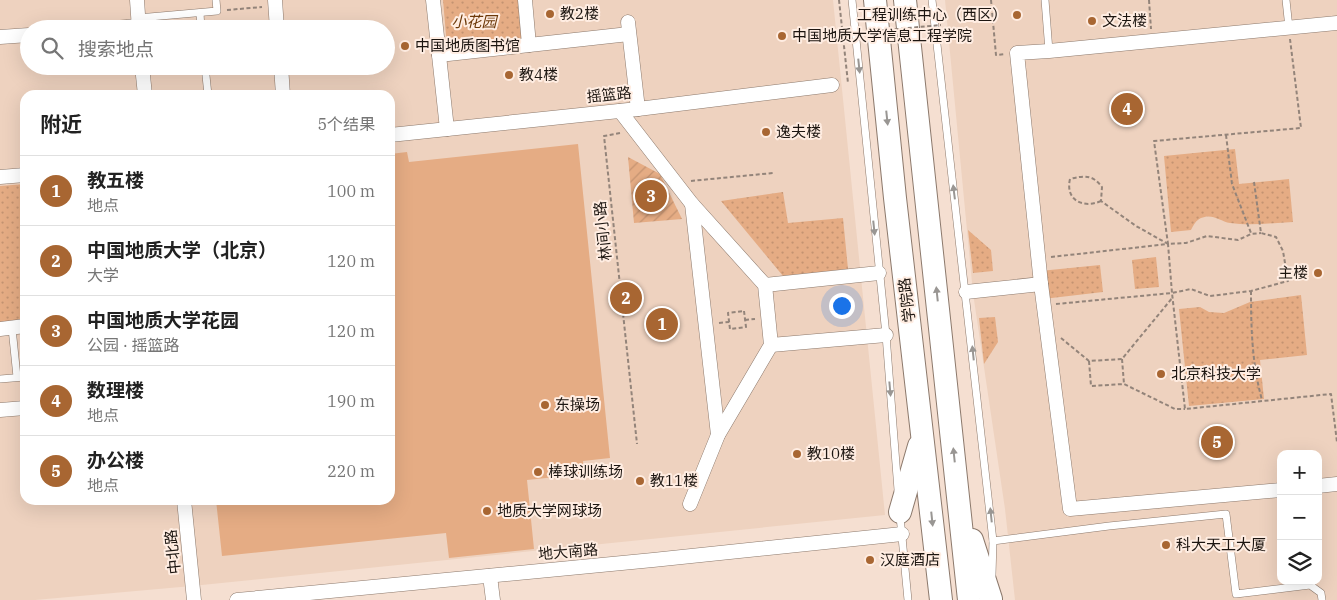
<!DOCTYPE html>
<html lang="zh">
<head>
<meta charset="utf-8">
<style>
  :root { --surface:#fff; --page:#f6f6f6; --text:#222; --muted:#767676; --line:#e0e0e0; --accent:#a86632 }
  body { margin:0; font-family:"IBM Plex Serif","Noto Sans SC",serif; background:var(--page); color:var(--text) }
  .controls { position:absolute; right:15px; bottom:15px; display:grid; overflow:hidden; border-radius:10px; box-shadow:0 5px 20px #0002 }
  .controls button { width:45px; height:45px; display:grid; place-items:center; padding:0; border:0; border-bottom:1px solid var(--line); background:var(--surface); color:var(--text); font:25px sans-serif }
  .you { position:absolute; left:841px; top:305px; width:18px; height:18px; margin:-12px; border:4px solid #fff; border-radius:50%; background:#1a73e8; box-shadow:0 0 0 8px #1a73e833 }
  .badge { display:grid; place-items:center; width:32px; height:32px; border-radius:50%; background:var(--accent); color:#fff; font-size:16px; font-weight:700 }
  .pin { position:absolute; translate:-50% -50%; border:2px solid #fff; box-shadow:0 1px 5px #0006 }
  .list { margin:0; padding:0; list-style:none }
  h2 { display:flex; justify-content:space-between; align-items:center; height:65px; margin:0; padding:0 20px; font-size:21px }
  h2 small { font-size:16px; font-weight:400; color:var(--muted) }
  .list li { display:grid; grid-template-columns:32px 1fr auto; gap:15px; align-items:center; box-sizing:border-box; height:70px; padding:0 20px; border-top:1px solid var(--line) }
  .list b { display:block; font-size:19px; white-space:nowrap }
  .list p { margin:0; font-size:16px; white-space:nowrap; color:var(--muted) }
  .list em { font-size:16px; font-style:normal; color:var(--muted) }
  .icon { flex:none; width:28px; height:28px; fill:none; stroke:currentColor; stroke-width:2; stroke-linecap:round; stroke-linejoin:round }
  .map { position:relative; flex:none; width:1337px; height:600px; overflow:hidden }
  .search { position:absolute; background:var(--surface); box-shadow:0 5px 20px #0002; left:20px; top:20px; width:375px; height:55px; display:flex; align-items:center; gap:12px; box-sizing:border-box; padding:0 18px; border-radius:28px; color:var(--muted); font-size:19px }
  .panel { position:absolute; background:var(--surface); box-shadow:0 5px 20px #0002; left:20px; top:90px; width:375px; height:415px; border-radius:15px }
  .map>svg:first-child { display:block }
</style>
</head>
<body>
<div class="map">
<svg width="1337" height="600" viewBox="0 0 1337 600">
  <defs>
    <pattern id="grass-dots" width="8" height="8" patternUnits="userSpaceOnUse" patternTransform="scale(1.25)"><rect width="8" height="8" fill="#e5ac84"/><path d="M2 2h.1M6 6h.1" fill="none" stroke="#c49371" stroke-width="1.8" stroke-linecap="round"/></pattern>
    <pattern id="garden-furrows" width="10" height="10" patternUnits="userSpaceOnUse" patternTransform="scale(1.25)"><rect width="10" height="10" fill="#e5ac84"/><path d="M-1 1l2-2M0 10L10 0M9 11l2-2" fill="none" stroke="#c49371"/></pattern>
  </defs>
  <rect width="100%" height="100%" fill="#f5dfd1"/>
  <g fill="#eed2bf" fill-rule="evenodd">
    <path d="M 0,0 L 833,0 L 885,515 L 192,586 L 35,600 L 0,600 ZM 29,29 L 386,29 L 386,66 L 29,66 ZM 25,95 L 390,95 L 390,500 L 25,500 Z"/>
    <path d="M 945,0 L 1337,0 L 1337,600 L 1015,600 L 1005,509 L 973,293 ZM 1281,454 L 1318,454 L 1318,581 L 1281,581 Z"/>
  </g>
  <g fill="url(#grass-dots)">
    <polygon points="443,0 518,0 522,40 447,47"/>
    <path d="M 1235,149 L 1239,184 L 1289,179 L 1293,222 C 1272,223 1251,226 1230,223 C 1220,221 1212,213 1201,218 C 1196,220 1193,226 1191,230 L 1171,232 L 1164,156 Z"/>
    <polygon points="25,184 25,320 0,323 0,186"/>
    <polygon points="783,192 788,223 843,218 848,269 783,276 721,201"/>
    <polygon points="968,230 991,250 993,271 973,273"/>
    <polygon points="1156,257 1159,287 1135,289 1132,260"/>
    <polygon points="1100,265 1103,292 1043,299 1040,271"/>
    <polygon points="1301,295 1307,355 1260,360 1264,399 1189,406 1179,309 1200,307 1209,312 1224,313 1250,302"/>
    <polygon points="995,317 998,342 984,364 979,318"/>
  </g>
  <polygon fill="url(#garden-furrows)" points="628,157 660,174 682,219 634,223"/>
  <polygon fill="#e5ac84" points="578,144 610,458 583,461 584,474 527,480 534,549 449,558 446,533 222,556 216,500 390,500 390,154 407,152 409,162"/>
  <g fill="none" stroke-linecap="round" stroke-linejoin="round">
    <g stroke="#8c796c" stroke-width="8">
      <g id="service">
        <polyline points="852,0 886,335 898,490"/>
        <polyline points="932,0 993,541 992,575"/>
        <polyline points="1045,0 1049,51"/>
        <polyline points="1286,0 1289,28"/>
        <polyline points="200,13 201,29"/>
        <polyline points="138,18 217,11 216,0"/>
        <polyline points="205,66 208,95"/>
        <polyline points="12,328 17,377"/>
        <polyline points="0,379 25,377"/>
        <polyline points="900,516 908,600"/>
        <polyline points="993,541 1109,526 1226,514 1236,594 1310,585 1321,593 1322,600"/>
      </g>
    </g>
    <g stroke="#8c796c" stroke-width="15">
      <g id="minor">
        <polyline points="137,0 139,29"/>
        <polyline points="275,0 277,29"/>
        <polyline points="433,0 447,129"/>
        <polyline points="525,0 529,45 629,34"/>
        <polyline points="628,22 638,109"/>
        <polyline points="102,29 139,26"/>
        <polyline points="0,37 29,35"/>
        <polyline points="439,55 529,45"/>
        <polyline points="142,66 145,95"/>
        <polyline points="281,66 283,95"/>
        <polyline points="620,111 692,204 765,285 771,345 718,435 690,504"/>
        <polyline points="390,135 638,109 832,85"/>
        <polyline points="0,177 25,175"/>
        <polyline points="692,204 718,435"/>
        <polyline points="765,285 879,273"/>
        <polyline points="966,292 1041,284"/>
        <polyline points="0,329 25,326"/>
        <polyline points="771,345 886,335"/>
        <polyline points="0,410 25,408"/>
        <polyline points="1318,486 1337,484"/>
        <polyline points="1281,490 1070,509 1041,284 1017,53 1049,51 1337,23"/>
        <polyline points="184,500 194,600"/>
        <polyline points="490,576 493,600"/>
        <polyline points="237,600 653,560 902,534"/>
      </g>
    </g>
    <g stroke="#8c796c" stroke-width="24">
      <g id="primary">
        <polyline points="875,0 895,198 941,600"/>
        <polyline points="905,0 969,600"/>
        <polyline points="900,512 919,446"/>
        <polyline points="972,540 991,599"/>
      </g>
    </g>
    <g stroke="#93847a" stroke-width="2" stroke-dasharray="4 2.5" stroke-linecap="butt">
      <polyline points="839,0 848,83"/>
      <polyline points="991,0 996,55 1005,54"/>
      <polyline points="1149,0 1151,29"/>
      <polyline points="227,10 262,7"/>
      <polyline points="620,133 604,136 637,444"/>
      <polyline points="1226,135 1232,184 1251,233"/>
      <polyline points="691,181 773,173"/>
      <polyline points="1254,182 1261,233 1276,237 1283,251 1288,281 1251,291 1210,296 1191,289 1172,293 1185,409 1331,394 1337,442"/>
      <path d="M 1101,201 C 1083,209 1065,200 1070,179 C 1085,175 1093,175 1102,187 L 1101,201 L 1136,226 L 1168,244 L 1186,243 L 1207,236 L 1238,240 L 1251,234 L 1261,233"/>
      <polyline points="1051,257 1168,244 1154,141 1301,128 1290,39"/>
      <path d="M 1251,291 C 1251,329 1252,364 1262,400"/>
      <polyline points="1056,304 1172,293 1168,244"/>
      <polygon points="744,311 746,327 730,329 728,313"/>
      <polyline points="745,320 755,319"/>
      <polyline points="719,323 729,322"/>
      <polyline points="1061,338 1089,361 1122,359 1173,297"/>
      <polyline points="1122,359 1124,384"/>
      <polyline points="1089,361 1091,386 1124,384 1175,409 1185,409"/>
    </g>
    <use href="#service" stroke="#fff" stroke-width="7"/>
    <use href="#minor" stroke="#fff" stroke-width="14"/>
    <use href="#primary" stroke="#fff" stroke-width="22"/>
    <polyline stroke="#93847a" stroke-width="2" stroke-dasharray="4 2.5" stroke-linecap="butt" points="843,34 941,25"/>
  </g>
  <defs><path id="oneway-solid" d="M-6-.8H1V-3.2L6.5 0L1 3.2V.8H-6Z" transform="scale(1.25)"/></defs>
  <g fill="#999693">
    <use href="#oneway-solid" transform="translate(859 66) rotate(84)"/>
    <use href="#oneway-solid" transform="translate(887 118) rotate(84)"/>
    <use href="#oneway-solid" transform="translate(954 192) rotate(-97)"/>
    <use href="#oneway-solid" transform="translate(874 228) rotate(84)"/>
    <use href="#oneway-solid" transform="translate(937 294) rotate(-96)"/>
    <use href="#oneway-solid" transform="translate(973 353) rotate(-96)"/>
    <use href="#oneway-solid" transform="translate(890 389) rotate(85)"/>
    <use href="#oneway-solid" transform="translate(954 455) rotate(-96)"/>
    <use href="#oneway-solid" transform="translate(991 515) rotate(-96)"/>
    <use href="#oneway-solid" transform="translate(932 519) rotate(84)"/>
  </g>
  <g fill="#a86632" stroke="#ffede2" stroke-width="2">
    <circle cx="550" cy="14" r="5"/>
    <circle cx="1017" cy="15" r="5"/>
    <circle cx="1092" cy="21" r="5"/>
    <circle cx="782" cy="36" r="5"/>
    <circle cx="405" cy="46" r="5"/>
    <circle cx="509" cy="75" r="5"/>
    <circle cx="766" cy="132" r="5"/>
    <circle cx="1318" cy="273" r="5"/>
    <circle cx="1161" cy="374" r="5"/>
    <circle cx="545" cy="405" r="5"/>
    <circle cx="797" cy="454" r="5"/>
    <circle cx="538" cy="472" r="5"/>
    <circle cx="640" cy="481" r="5"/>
    <circle cx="487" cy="511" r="5"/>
    <circle cx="1166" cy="545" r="5"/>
    <circle cx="870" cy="560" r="5"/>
  </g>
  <g text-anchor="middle" stroke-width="4" stroke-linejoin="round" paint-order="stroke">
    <g font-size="15" fill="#1c1510" stroke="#ffede2" text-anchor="start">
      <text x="560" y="19">教2楼</text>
      <text x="1007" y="20" text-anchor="end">工程训练中心（西区）</text>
      <text x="1102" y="26">文法楼</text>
      <text x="792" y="41">中国地质大学信息工程学院</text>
      <text x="415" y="51">中国地质图书馆</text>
      <text x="519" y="80">教4楼</text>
      <text x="776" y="137">逸夫楼</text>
      <text x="1308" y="278" text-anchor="end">主楼</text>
      <text x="1171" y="379">北京科技大学</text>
      <text x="555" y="410">东操场</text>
      <text x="807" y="459">教10楼</text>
      <text x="548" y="477">棒球训练场</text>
      <text x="650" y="486">教11楼</text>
      <text x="497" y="516">地质大学网球场</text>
      <text x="1176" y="550">科大天工大厦</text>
      <text x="880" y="565">汉庭酒店</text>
    </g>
    <g font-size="15" font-style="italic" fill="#6c3808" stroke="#ffede2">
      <text x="474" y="27">小花园</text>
    </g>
    <g font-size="15" fill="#1c1510" stroke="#ffede2">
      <text transform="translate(609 95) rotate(-6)" y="5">摇篮路</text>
      <text transform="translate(603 231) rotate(-96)" y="5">林间小路</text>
      <text transform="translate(907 300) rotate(-97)" y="5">学院路</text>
      <text transform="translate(173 552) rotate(-96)" y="5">中北路</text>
      <text transform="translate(568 552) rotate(-5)" y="5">地大南路</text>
    </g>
  </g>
</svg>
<div class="controls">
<button>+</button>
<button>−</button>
<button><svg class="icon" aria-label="layers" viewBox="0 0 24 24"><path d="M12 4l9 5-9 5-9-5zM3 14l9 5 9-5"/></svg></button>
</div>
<div class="you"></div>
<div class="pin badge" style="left:662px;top:324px">1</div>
<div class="pin badge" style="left:626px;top:298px">2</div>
<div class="pin badge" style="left:651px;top:196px">3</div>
<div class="pin badge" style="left:1127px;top:109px">4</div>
<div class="pin badge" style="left:1217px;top:442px">5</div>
<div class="search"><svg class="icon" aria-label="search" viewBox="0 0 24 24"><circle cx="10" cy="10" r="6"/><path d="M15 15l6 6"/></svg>搜索地点</div>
<section class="panel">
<h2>附近<small>5个结果</small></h2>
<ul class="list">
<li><span class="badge">1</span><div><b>教五楼</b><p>地点</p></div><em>100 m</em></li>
<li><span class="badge">2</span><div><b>中国地质大学（北京）</b><p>大学</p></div><em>120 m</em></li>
<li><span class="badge">3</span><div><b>中国地质大学花园</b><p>公园 · 摇篮路</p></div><em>120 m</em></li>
<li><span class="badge">4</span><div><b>数理楼</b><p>地点</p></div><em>190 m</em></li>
<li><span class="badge">5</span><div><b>办公楼</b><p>地点</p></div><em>220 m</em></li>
</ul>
</section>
</div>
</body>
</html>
